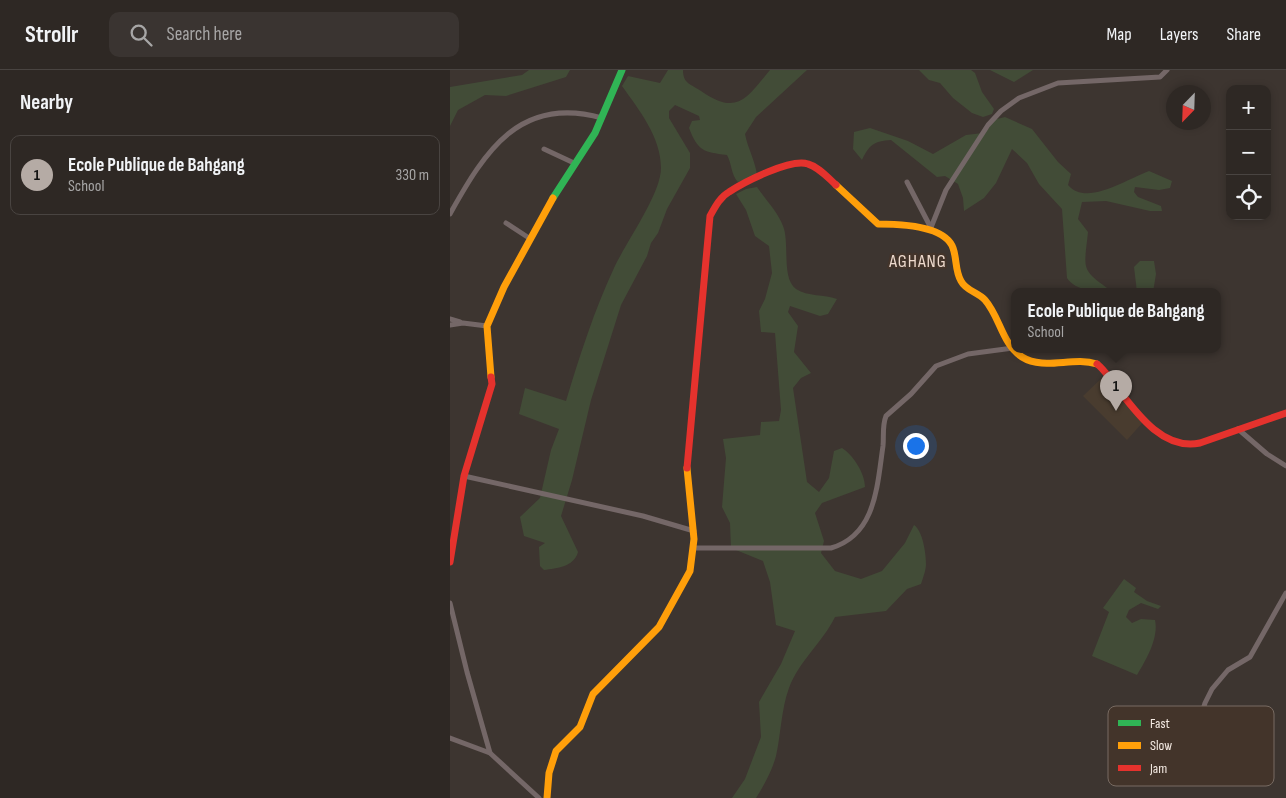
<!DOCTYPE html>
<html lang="en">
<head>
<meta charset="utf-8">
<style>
  :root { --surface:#2e2824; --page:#3a3431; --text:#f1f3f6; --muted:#a7a6a6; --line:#494441; --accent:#b5aba5 }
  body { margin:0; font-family:"Sofia Sans Condensed",sans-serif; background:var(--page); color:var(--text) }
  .controls { position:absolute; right:15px; top:15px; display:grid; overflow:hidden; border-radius:10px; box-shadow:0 2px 8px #0003 }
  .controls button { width:45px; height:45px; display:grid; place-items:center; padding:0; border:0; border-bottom:1px solid var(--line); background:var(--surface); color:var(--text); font:25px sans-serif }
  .compass { position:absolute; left:716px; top:15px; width:45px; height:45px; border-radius:50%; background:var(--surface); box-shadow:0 2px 8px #0003; rotate:203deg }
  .you { position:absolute; left:465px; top:375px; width:18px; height:18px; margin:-12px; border:4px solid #fff; border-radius:50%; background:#1a73e8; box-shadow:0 0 0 8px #1a73e833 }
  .badge { display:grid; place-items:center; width:32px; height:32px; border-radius:50%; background:var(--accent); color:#111; font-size:16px; font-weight:700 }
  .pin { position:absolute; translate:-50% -41px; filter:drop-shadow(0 1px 2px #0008) }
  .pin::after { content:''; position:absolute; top:26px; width:18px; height:15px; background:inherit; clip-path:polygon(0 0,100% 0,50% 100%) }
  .popup { position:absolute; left:561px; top:218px; width:210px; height:65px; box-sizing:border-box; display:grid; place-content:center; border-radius:10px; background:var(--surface); filter:drop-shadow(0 1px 4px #0005); font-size:16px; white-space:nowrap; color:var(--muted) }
  .popup b { font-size:19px; color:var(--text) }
  .popup::after { content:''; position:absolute; left:50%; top:100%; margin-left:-10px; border:10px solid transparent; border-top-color:var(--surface) }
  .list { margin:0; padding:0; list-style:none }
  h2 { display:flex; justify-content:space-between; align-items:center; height:65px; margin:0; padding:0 20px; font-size:21px }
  h2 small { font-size:16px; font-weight:400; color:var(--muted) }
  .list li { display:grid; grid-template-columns:32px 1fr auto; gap:15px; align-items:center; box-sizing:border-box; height:80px; margin:0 10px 10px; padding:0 10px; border:1px solid var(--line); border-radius:10px }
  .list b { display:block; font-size:19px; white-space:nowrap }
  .list p { margin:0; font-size:16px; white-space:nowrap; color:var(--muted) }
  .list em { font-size:16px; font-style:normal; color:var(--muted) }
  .icon { flex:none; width:28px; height:28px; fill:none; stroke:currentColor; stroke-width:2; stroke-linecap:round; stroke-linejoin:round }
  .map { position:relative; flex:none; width:836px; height:728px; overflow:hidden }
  header { display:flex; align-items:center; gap:30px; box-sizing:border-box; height:70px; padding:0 25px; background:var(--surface); border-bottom:1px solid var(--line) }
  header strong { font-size:24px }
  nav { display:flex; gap:28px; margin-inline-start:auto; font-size:18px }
  .search { width:350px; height:45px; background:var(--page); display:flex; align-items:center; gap:12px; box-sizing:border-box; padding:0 18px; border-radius:10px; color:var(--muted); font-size:19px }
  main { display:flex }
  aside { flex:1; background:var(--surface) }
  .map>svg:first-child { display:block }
</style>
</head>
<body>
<header>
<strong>Strollr</strong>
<div class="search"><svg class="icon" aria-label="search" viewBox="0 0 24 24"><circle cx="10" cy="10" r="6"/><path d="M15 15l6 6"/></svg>Search here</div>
<nav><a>Map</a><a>Layers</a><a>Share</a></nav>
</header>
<main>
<aside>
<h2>Nearby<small></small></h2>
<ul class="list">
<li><span class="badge">1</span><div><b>Ecole Publique de Bahgang</b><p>School</p></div><em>330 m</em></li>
</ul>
</aside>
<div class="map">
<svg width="836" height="728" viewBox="0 0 836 728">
  <rect width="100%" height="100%" fill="#3d3530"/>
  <polygon fill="#493c2f" points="655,305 694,351 677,370 633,326"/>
  <g fill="#424c37">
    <polygon points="79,0 120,0 116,7 56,26 35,25 8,40 0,56 0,17 72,5"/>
    <path d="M 218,0 L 233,0 C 233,14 241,14 251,21 C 287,46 296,29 320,0 L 357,0 L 306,47 L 295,64 C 298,79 305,90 307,105 L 288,112 C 281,105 282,94 277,85 C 253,82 248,81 239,58 L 242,51 L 250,50 L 249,46 L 225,35 L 219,41 L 219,48 L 240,83 L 240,98 L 217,139 L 208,163 L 201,173 L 197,186 L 171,235 L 141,330 L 122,410 L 111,446 L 128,482 C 124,497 107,498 94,500 L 90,496 L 89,477 L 95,473 L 74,466 L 70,447 L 90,428 L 101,380 L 109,359 L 69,344 L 75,318 L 116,331 C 130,285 144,241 164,198 C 176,172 211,124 211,98 C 211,67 189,40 172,16 L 178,6 L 210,13 Z"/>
    <polygon points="469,0 521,0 525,3 532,22 544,39 542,44 533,47 522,43 503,28 490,13 479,10"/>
    <polygon points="540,0 583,0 564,12"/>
    <path d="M 555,47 L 582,59 L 608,92 L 621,104 L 618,115 C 636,137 677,109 699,101 L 722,111 L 720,118 L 709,120 L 685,117 L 684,122 L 688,127 L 711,136 L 712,141 L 700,141 L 656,131 L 632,132 L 628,149 L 638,162 C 634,201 630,199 663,222 C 648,222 625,221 617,208 L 612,139 L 589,114 L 577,93 L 562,79 L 546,113 L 534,128 L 514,141 L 513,128 L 508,114 L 495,106 L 487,107 L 441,70 C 424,71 419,75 412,90 L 403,79 L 404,62 L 420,58 L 458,71 L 483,84 L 516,65 L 533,63 L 539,58 L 543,50 Z"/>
    <path d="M 307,117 C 315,129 328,142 333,156 C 340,173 331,208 346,219 C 358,227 374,224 387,229 L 378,244 L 370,246 L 340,236 L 338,242 L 348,256 L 344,282 L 361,303 L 351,308 L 343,318 L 357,412 L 369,422 L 379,408 L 384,381 L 392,378 C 403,385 415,403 415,417 L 372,433 L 365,443 L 374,471 L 371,483 L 385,501 L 411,509 L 432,501 L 455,473 L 464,455 C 473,461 476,484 476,494 C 476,500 473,508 471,514 L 457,519 L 436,541 L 385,547 C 373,572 349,591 339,618 C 331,640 331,664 326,686 C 322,701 314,715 306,728 L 282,728 L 295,709 L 311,667 L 309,632 L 331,594 L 345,561 L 326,555 L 320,512 L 313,491 L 281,478 L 280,453 L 272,437 L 276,388 L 273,369 L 310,365 L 311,352 L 329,351 L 331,340 L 325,263 L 311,262 L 309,241 L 315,229 L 322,203 L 319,176 L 305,166 L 296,140 L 286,124 L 296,119 Z"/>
    <polygon points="690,191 704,191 706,204 703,222 687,222 684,197"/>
    <path d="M 674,509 L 686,518 L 684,522 L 697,531 L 711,536 L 708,539 L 691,533 L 679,540 L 676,547 L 682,553 L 691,549 L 705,550 C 709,568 696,590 687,605 L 642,586 L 659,542 L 653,538 Z"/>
  </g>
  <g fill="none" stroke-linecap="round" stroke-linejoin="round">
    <g stroke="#746767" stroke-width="5">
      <polyline points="94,79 124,93"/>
      <polyline points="457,112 481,158"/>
      <path d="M 0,144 C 35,81 70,25 152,48"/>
      <polyline points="56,153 79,168"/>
      <polyline points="480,160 496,120 538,55 551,41 569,28 608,13 710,7 717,0"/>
      <polyline points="0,249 10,252"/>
      <polyline points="0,255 13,253 37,256"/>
      <polyline points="788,359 817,384 836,396"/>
      <polyline points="14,406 193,446 244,461"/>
      <path d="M 244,478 L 381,478 C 426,465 427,416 433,376 C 434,366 432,356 436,346 L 461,324 L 486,296 L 518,284 L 563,278"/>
      <polyline points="0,533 17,602 40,683 89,728"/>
      <polyline points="0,668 40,683"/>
      <polyline points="737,694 755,633 762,619 778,600 800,587 836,523"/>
    </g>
    <polyline stroke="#30b455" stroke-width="7" points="103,128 145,63 172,0"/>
    <g stroke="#ff9f0a" stroke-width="7">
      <path d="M 386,115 L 428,154 C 449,154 495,155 503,178 C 507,189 505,201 511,211 C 516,221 528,222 535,230 C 550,247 552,274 572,287 C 594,301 623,286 647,294"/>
      <polyline points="41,307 37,256 54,217 103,128"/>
      <polyline points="97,728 99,703 106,681 130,657 143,624 209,557 240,501 244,469 237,398"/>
    </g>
    <g stroke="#e5322d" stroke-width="7">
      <path d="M 647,294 C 654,299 659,308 665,315 C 685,341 712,381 750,373 L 836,343"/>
      <path d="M 237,398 L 260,146 C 265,137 270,127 279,122 C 294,112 341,88 358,94 C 369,97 378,108 386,115"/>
      <polyline points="0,492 14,406 42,314 41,307"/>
    </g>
  </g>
  <g text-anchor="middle" stroke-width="4.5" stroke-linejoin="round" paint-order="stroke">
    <g font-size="18" letter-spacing="1" fill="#eedacd" stroke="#43342a">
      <text x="468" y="197">AGHANG</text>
    </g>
  </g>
  <rect x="658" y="636" width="166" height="80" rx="8" fill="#43342a" stroke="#786b62" stroke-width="1"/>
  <rect x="668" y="650" width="23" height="6" fill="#30b455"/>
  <rect x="668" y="672" width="23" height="7" fill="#ff9f0a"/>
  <rect x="668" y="695" width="23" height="6" fill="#e5322d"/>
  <g font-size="14" fill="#f5ebe4">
    <text x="700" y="658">Fast</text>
    <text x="700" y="680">Slow</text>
    <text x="700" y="703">Jam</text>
  </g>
</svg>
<div class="controls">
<button>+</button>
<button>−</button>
<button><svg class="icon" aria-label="locate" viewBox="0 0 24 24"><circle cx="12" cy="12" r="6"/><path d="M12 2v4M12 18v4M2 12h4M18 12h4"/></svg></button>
</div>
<svg class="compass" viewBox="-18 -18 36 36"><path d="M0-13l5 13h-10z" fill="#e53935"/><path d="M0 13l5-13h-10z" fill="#a7a6a6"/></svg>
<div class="you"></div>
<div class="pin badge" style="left:666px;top:341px">1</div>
<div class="popup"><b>Ecole Publique de Bahgang</b>School</div>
</div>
</main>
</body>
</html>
